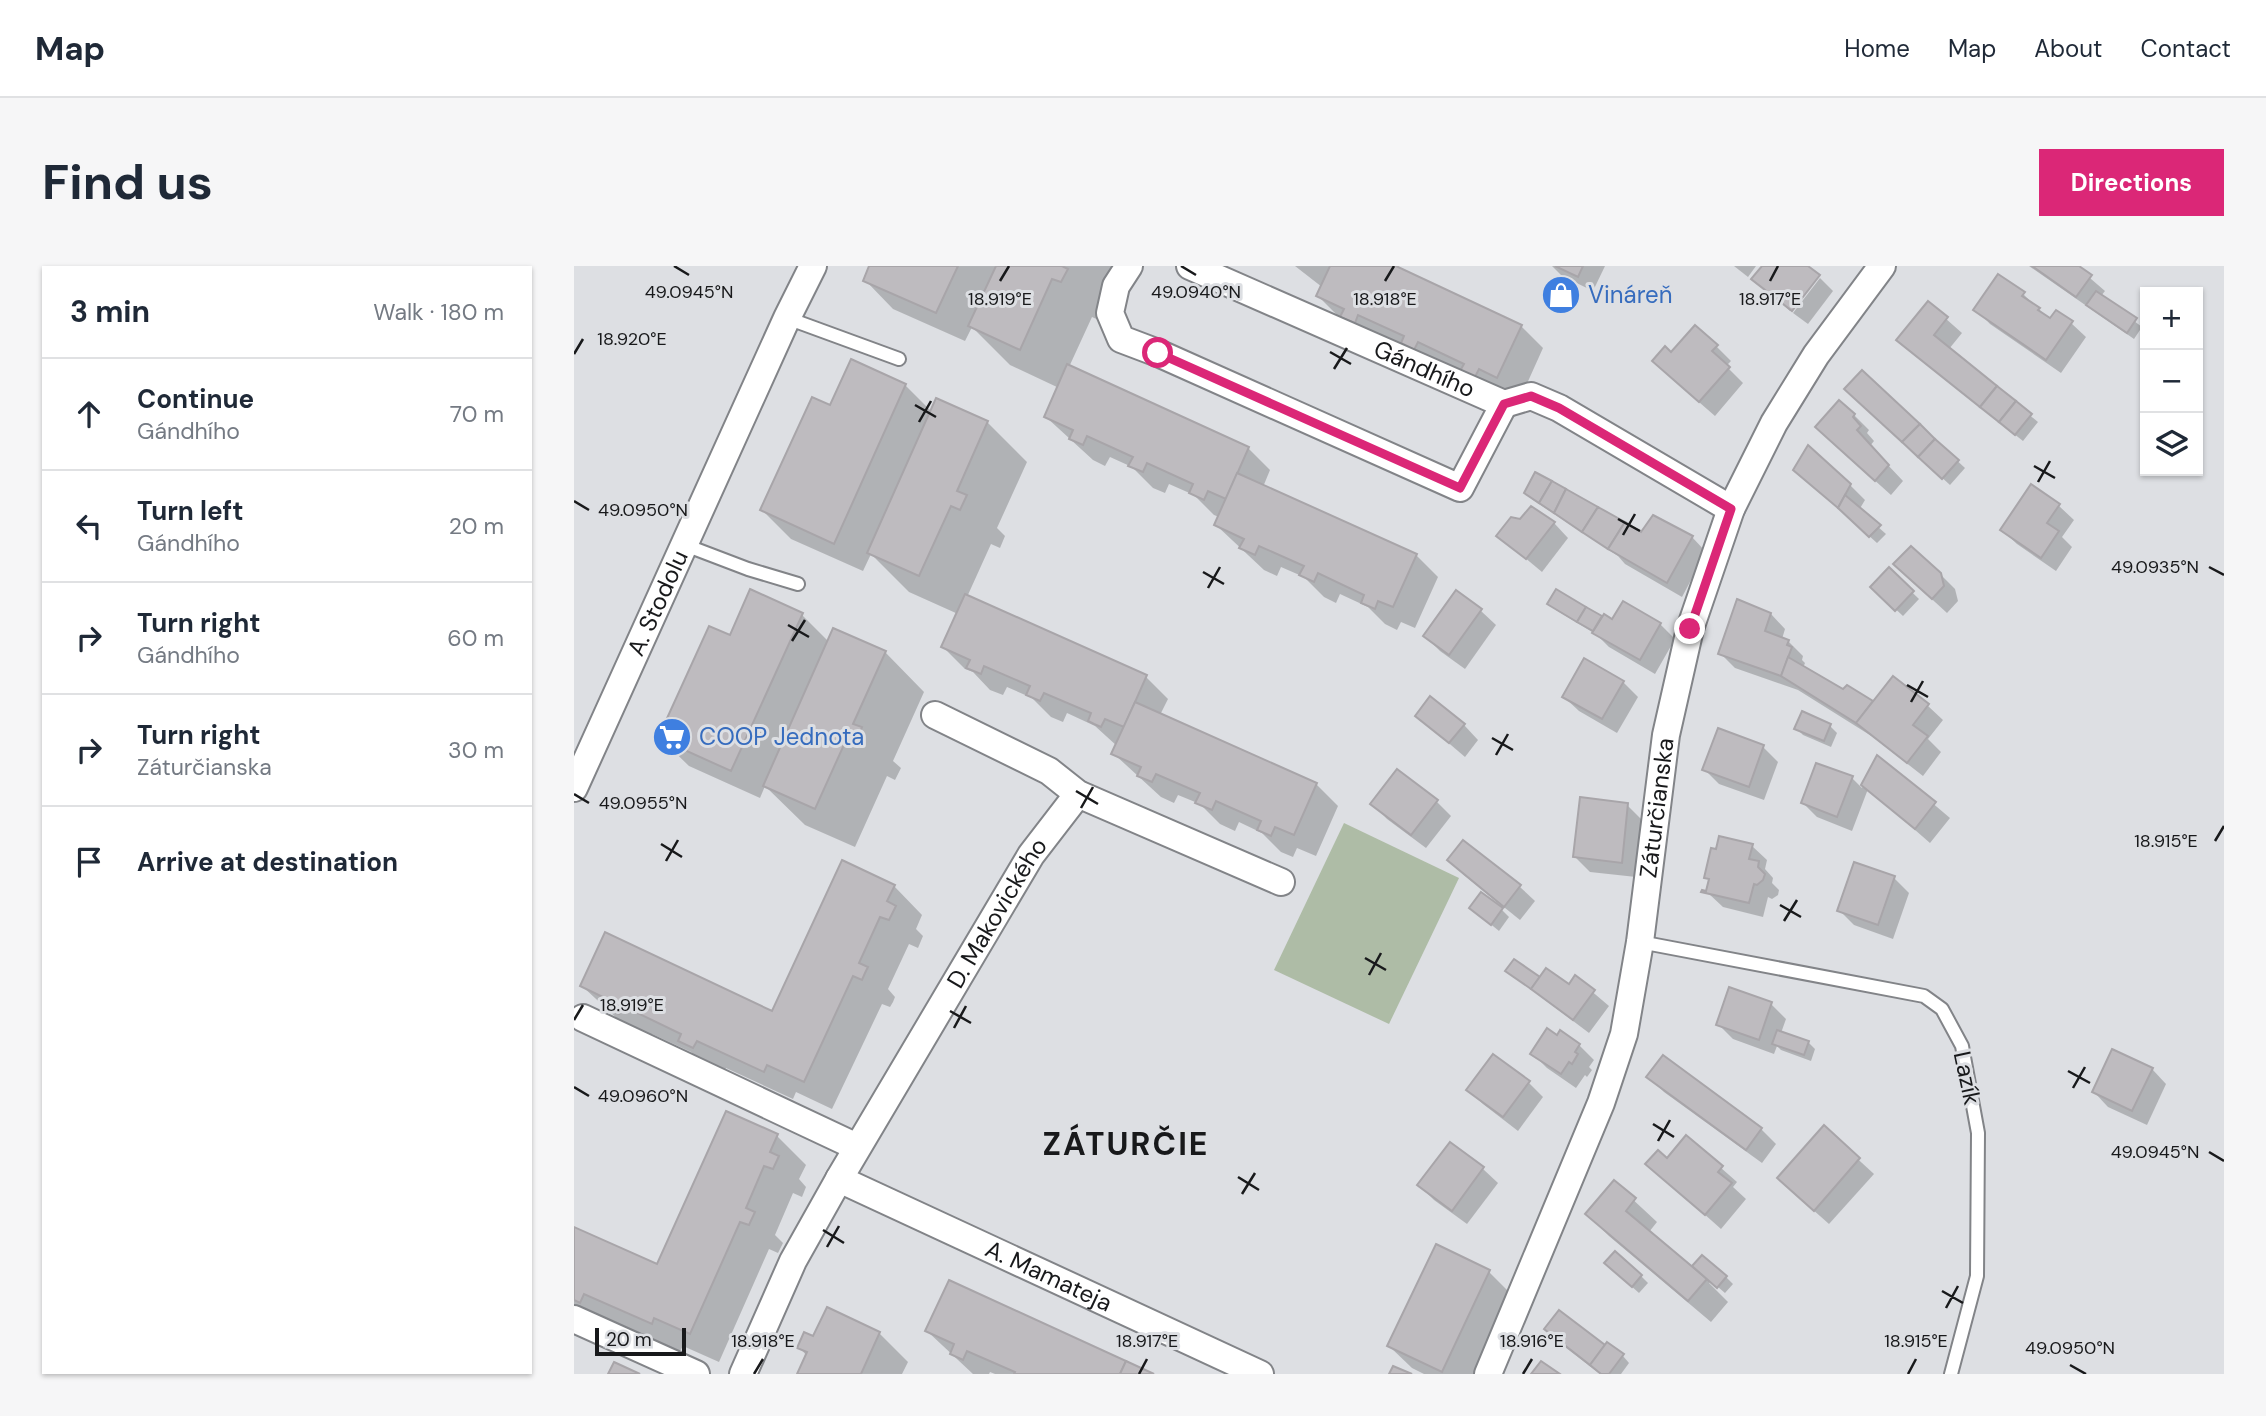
<!DOCTYPE html>
<html lang="en">
<head>
<meta charset="utf-8">
<style>
  :root { --surface:#fff; --page:#f6f6f7; --text:#1f2937; --muted:#747a83; --line:#e0e1e3; --accent:#db2777 }
  body { margin:0; font-family:"DM Sans",sans-serif; background:var(--page); color:var(--text) }
  .controls { position:absolute; right:21px; top:21px; display:grid; overflow:hidden; border-radius:0px; box-shadow:0 2px 5px #0004 }
  .controls button { width:63px; height:63px; display:grid; place-items:center; padding:0; border:0; border-bottom:2px solid var(--line); background:var(--surface); color:var(--text); font:35px sans-serif }
  .scale { position:absolute; left:21px; bottom:18px; width:91px; box-sizing:border-box; padding-left:7px; border:4px solid #18191b; border-top:0; font-size:19px; line-height:24px; white-space:nowrap; color:#18191b; -webkit-text-stroke:5px #dddfe3; paint-order:stroke }
  .stop { position:absolute; width:21px; height:21px; margin:-16px; border:5px solid #db2777; border-radius:50%; background:#fff }
  .stop.end { background:#db2777; border-color:#fff; box-shadow:0 2px 7px #0008 }
  .list { margin:0; padding:0; list-style:none }
  h2 { display:flex; justify-content:space-between; align-items:center; height:91px; margin:0; padding:0 28px; font-size:30px }
  h2 small { font-size:23px; font-weight:400; color:var(--muted) }
  .list li { display:grid; grid-template-columns:46px 1fr auto; gap:21px; align-items:center; box-sizing:border-box; height:112px; padding:0 28px; border-top:2px solid var(--line) }
  .list b { display:block; font-size:26px; white-space:nowrap }
  .list p { margin:0; font-size:23px; white-space:nowrap; color:var(--muted) }
  .list em { font-size:23px; font-style:normal; color:var(--muted) }
  .icon { flex:none; width:38px; height:38px; fill:none; stroke:currentColor; stroke-width:2; stroke-linecap:round; stroke-linejoin:round }
  .map { position:relative; flex:none; width:1650px; height:1108px; overflow:hidden; border-radius:0px }
  header { display:flex; align-items:center; gap:42px; box-sizing:border-box; height:98px; padding:0 35px; background:var(--surface); border-bottom:2px solid var(--line) }
  header strong { font-size:33px }
  nav { display:flex; gap:38px; margin-inline-start:auto; font-size:24px }
  .intro { display:flex; align-items:center; justify-content:space-between; box-sizing:border-box; height:168px; padding:0 42px }
  h1 { margin:0; font-size:49px }
  .button { padding:18px 32px; border-radius:0px; background:var(--accent); color:#fff; font-size:24px; font-weight:700 }
  main { display:flex; gap:42px; padding:0 42px }
  aside { flex:1; background:var(--surface); border-radius:0px; box-shadow:0 2px 5px #0004 }
  .map>svg:first-child { display:block }
</style>
</head>
<body>
<header>
<strong>Map</strong>
<nav><a>Home</a><a>Map</a><a>About</a><a>Contact</a></nav>
</header>
<div class="intro"><h1>Find us</h1><a class="button">Directions</a></div>
<main>
<aside>
<h2>3 min<small>Walk · 180 m</small></h2>
<ul class="list">
<li><svg class="icon" aria-label="ahead" viewBox="0 0 24 24"><path d="M12 20V5M6 11l6-6 6 6"/></svg><div><b>Continue</b><p>Gándhího</p></div><em>70 m</em></li>
<li><svg class="icon" aria-label="left" viewBox="0 0 24 24"><path d="M17 20v-9H6M10 6l-5 5 5 5"/></svg><div><b>Turn left</b><p>Gándhího</p></div><em>20 m</em></li>
<li><svg class="icon" aria-label="right" viewBox="0 0 24 24"><path d="M7 20v-9h11M14 6l5 5-5 5"/></svg><div><b>Turn right</b><p>Gándhího</p></div><em>60 m</em></li>
<li><svg class="icon" aria-label="right" viewBox="0 0 24 24"><path d="M7 20v-9h11M14 6l5 5-5 5"/></svg><div><b>Turn right</b><p>Záturčianska</p></div><em>30 m</em></li>
<li><svg class="icon" aria-label="arrive" viewBox="0 0 24 24"><path d="M6 21V4h12l-3 4 3 4H6"/></svg><div><b>Arrive at destination</b></div></li>
</ul>
</aside>
<div class="map">
<svg width="1650" height="1108" viewBox="0 0 1650 1108">
  <rect width="100%" height="100%" fill="#dddfe3"/>
  <polygon fill="#aebca6" points="770,557 885,612 815,758 700,704"/>
  <g fill="#0003">
    <polygon points="297,0 541,0 525,36 532,44 527,55 518,51 495,101 674,182 696,204 689,221 842,289 864,311 841,362 827,356 823,364 811,358 794,341 766,328 762,337 750,331 730,311 707,301 703,310 690,304 642,259 645,251 640,249 620,229 595,218 591,227 579,222 558,201 536,191 531,200 519,194 472,151 485,122 436,99 398,61 391,75 319,43 291,14"/>
    <polygon points="721,0 818,0 947,60 969,82 946,133 766,52 744,30 748,21"/>
    <polygon points="978,0 1031,0 1019,25 988,10"/>
    <polygon points="1160,0 1182,0 1174,11"/>
    <polygon points="1190,0 1231,0 1244,10 1216,45 1180,13"/>
    <polygon points="1455,0 1502,0 1531,25 1527,30 1568,61 1560,73"/>
    <polygon points="1246,12 1259,25 1234,58 1219,47"/>
    <polygon points="1449,28 1476,54 1497,57 1512,71 1487,107 1416,58 1402,43"/>
    <polygon points="1354,37 1388,67 1375,83 1464,156 1449,175 1339,88 1324,74"/>
    <polygon points="1142,80 1157,95 1152,100 1169,117 1141,150 1095,110 1098,88"/>
    <polygon points="1288,107 1391,202 1376,219 1288,138"/>
    <polygon points="331,119 358,146 413,156 453,196 423,262 431,270 426,282 417,278 393,331 572,411 594,433 586,449 742,518 764,540 742,590 723,582 719,591 707,586 688,567 665,556 661,565 646,558 626,538 604,529 600,537 587,531 540,488 543,480 521,460 493,447 489,456 477,451 458,432 433,421 429,429 416,424 399,406 391,403 369,381 384,348 335,326 297,288 289,305 217,273 188,244 257,141"/>
    <polygon points="1280,149 1295,164 1293,167 1300,175 1296,180 1329,215 1317,229 1258,176"/>
    <polygon points="1222,204 1276,219 1291,234 1285,244 1312,268 1303,277"/>
    <polygon points="1458,221 1485,240 1500,254 1488,271 1498,281 1482,305 1443,278 1428,264"/>
    <polygon points="952,227 1068,269 1118,271 1132,286 1108,331 1051,298 1044,290 959,234"/>
    <polygon points="980,257 994,272 968,306 925,270"/>
    <polygon points="1315,304 1345,333 1329,350 1298,321"/>
    <polygon points="1366,308 1381,323 1384,335 1373,347 1336,313"/>
    <polygon points="983,325 1039,356 1050,337 1086,358 1101,373 1081,408 1035,381 1023,369 982,344 975,338"/>
    <polygon points="883,327 907,345 922,359 891,403 866,385 851,370"/>
    <polygon points="1165,335 1197,348 1211,363 1208,373 1214,375 1229,390 1228,394 1231,397 1229,402 1269,426 1273,421 1300,437 1319,413 1354,440 1369,454 1354,473 1367,486 1349,510 1299,471 1224,424 1161,402 1146,387"/>
    <polygon points="228,349 255,376 311,386 350,426 319,495 327,502 321,514 313,510 281,581 231,559 191,520 186,532 115,500 86,472 156,371"/>
    <polygon points="1049,416 1064,431 1043,467 1005,445 990,431"/>
    <polygon points="1229,447 1256,460 1263,467 1257,481 1229,469 1222,462"/>
    <polygon points="843,450 890,459 904,474 891,491"/>
    <polygon points="1189,481 1204,496 1190,534 1145,518 1130,503"/>
    <polygon points="1304,491 1376,552 1356,577 1294,523 1278,565 1243,551 1229,537 1278,512 1288,522"/>
    <polygon points="862,535 877,550 852,582 813,553 799,538"/>
    <polygon points="1053,539 1068,554 1062,611 1016,606 1001,591"/>
    <polygon points="890,576 946,621 961,635 946,654 890,609 875,594"/>
    <polygon points="1178,580 1193,594 1191,603 1199,612 1198,617 1205,624 1204,629 1198,633 1194,631 1189,651 1149,641 1134,627 1136,615 1132,611"/>
    <polygon points="1320,612 1335,627 1319,673 1280,659 1265,644"/>
    <polygon points="320,620 348,649 342,663 349,670 344,682 335,678 314,723 321,731 319,736 316,741 308,738 258,843 222,826 219,833 152,802 148,810 134,804 117,786 78,768 74,776 62,770 8,720 198,747"/>
    <polygon points="897,642 926,642 935,651 925,665"/>
    <polygon points="933,705 995,721 1002,712 1035,740 1015,767"/>
    <polygon points="1156,723 1197,738 1212,753 1207,767 1234,776 1241,783 1237,795 1207,784 1203,780 1200,788 1159,773 1144,758"/>
    <polygon points="983,771 1005,779 1020,794 1015,801 1018,804 1013,811 1011,809 1002,822 973,802 958,787"/>
    <polygon points="1578,803 1592,818 1573,859 1534,841 1520,826"/>
    <polygon points="1075,811 1187,863 1202,878 1188,897 1090,826"/>
    <polygon points="954,816 969,831 944,865 909,838 894,824"/>
    <polygon points="1250,862 1300,908 1255,958 1220,927"/>
    <polygon points="203,870 232,899 225,913 232,921 228,931 219,927 201,969 209,977 204,987 195,983 145,1096 109,1080 106,1085 39,1055 35,1064 21,1058 0,1038 0,963 84,1001"/>
    <polygon points="1113,872 1163,916 1159,921 1172,933 1147,963 1074,898 1094,894"/>
    <polygon points="876,878 909,903 924,917 893,958 860,934 845,919"/>
    <polygon points="1040,916 1083,956 1075,966 1124,1008 1126,1006 1152,1011 1159,1018 1151,1027 1137,1015 1135,1017 1154,1036 1137,1056 1035,970 1013,948"/>
    <polygon points="1039,1004 1067,1010 1074,1017 1065,1027"/>
    <polygon points="915,1006 937,1028 899,1108 850,1108 838,1102 815,1080"/>
    <polygon points="972,1063 1031,1082 1049,1090 1055,1097 1047,1108 1026,1108 987,1078"/>
    <polygon points="353,1065 576,1108 421,1108 416,1106 415,1108 399,1108"/>
    <polygon points="305,1067 334,1096 328,1108 225,1108 233,1090 225,1081 240,1073"/>
  </g>
  <g fill="#bebbbf" stroke="#a8a5a9" stroke-width="2">
    <polygon points="295,0 384,0 362,47 289,15"/>
    <polygon points="422,0 488,0 494,3 487,16 478,13 446,84 394,60"/>
    <polygon points="756,0 822,0 948,59 923,112 905,103 901,111 886,105 890,98 844,76 840,84 827,77 830,70 784,49 781,57 766,51 770,43 742,30"/>
    <polygon points="981,0 1009,0 1004,11"/>
    <polygon points="1188,0 1234,0 1246,9 1218,45 1177,13"/>
    <polygon points="1458,0 1505,0 1518,9 1502,31"/>
    <polygon points="1424,8 1451,26 1448,30 1466,42 1464,44 1476,52 1482,44 1499,55 1472,94 1399,44"/>
    <polygon points="1522,25 1563,52 1553,67 1512,39"/>
    <polygon points="1354,35 1374,51 1360,69 1423,120 1406,141 1322,74"/>
    <polygon points="1121,59 1144,79 1138,85 1156,101 1125,136 1078,95 1091,80 1097,86"/>
    <polygon points="277,93 332,118 260,278 186,244 238,131 256,139"/>
    <polygon points="493,98 675,181 652,233 634,225 630,234 615,227 619,218 573,197 569,206 554,200 559,191 513,170 509,179 495,173 499,164 470,151"/>
    <polygon points="1288,104 1346,158 1328,176 1270,123"/>
    <polygon points="1423,120 1442,135 1425,156 1406,141"/>
    <polygon points="362,132 414,155 383,225 393,229 386,244 377,240 345,310 293,287"/>
    <polygon points="1265,134 1281,148 1279,151 1287,160 1283,164 1315,199 1301,215 1241,161"/>
    <polygon points="1442,135 1458,148 1441,169 1425,156"/>
    <polygon points="1346,158 1361,173 1344,191 1328,176"/>
    <polygon points="1361,173 1385,194 1368,213 1344,191"/>
    <polygon points="1234,179 1277,218 1264,242 1219,204"/>
    <polygon points="961,206 978,215 965,237 950,227"/>
    <polygon points="663,207 843,288 819,341 804,335 801,343 787,337 790,329 744,307 740,316 725,309 730,300 685,280 681,289 665,282 670,273 640,259"/>
    <polygon points="978,215 992,223 980,247 965,237"/>
    <polygon points="1457,218 1486,238 1473,257 1485,265 1467,292 1426,264"/>
    <polygon points="992,223 1024,241 1008,266 980,247"/>
    <polygon points="1271,229 1307,259 1295,271 1264,242"/>
    <polygon points="957,240 981,256 952,293 922,270 937,251 946,253"/>
    <polygon points="1024,241 1051,256 1034,283 1008,266"/>
    <polygon points="1079,249 1119,270 1093,317 1034,283 1051,256 1067,266"/>
    <polygon points="1337,280 1367,307 1370,320 1358,333 1319,298"/>
    <polygon points="1315,301 1340,325 1321,345 1296,321"/>
    <polygon points="176,323 229,347 157,505 84,472 135,360 156,369"/>
    <polygon points="982,323 1012,341 1003,356 973,338"/>
    <polygon points="882,324 908,343 875,389 849,370"/>
    <polygon points="391,328 573,409 550,461 531,453 527,461 520,458 514,455 517,447 470,427 466,435 452,429 456,420 410,400 407,408 392,402 396,394 367,381"/>
    <polygon points="1163,333 1197,347 1191,365 1215,374 1213,379 1218,381 1207,410 1144,388"/>
    <polygon points="1049,335 1087,357 1066,394 1018,367 1030,348 1038,353"/>
    <polygon points="1012,341 1028,350 1019,365 1003,356"/>
    <polygon points="259,362 312,385 279,458 288,461 282,476 273,472 241,543 189,520"/>
    <polygon points="1214,391 1269,423 1273,419 1299,435 1282,457 1207,410"/>
    <polygon points="1010,392 1050,415 1028,453 988,431"/>
    <polygon points="1319,410 1355,438 1339,459 1354,470 1333,497 1282,457"/>
    <polygon points="856,430 891,458 875,477 841,450"/>
    <polygon points="561,436 743,517 720,569 701,561 697,570 683,564 687,555 642,535 638,544 621,537 626,527 582,508 578,516 563,510 567,501 537,488"/>
    <polygon points="1228,445 1257,458 1250,475 1220,463"/>
    <polygon points="1144,462 1190,479 1175,521 1128,504"/>
    <polygon points="1303,489 1362,536 1341,563 1287,519"/>
    <polygon points="1242,497 1279,510 1263,551 1227,537"/>
    <polygon points="823,503 864,534 837,569 796,538"/>
    <polygon points="1006,531 1054,537 1048,597 999,591"/>
    <polygon points="1145,570 1179,578 1175,593 1185,595 1184,601 1191,608 1189,614 1183,619 1180,618 1175,637 1127,626 1128,624 1132,625 1135,613 1130,612 1137,582 1142,583"/>
    <polygon points="889,574 947,619 930,641 873,594"/>
    <polygon points="268,594 321,619 313,635 322,640 315,654 306,651 285,697 294,701 291,707 288,714 279,710 230,816 193,799 190,806 123,775 119,782 104,775 107,768 49,740 45,748 31,742 35,734 6,720 31,666 198,745"/>
    <polygon points="1280,596 1321,610 1304,659 1263,645"/>
    <polygon points="907,626 929,642 917,659 895,642"/>
    <polygon points="940,693 966,711 957,723 931,705"/>
    <polygon points="972,702 995,718 1001,709 1021,724 999,754 957,723"/>
    <polygon points="1155,721 1198,736 1185,774 1142,759"/>
    <polygon points="973,762 983,769 986,764 1006,778 1001,786 1004,788 998,798 995,796 987,808 956,788"/>
    <polygon points="1203,764 1235,775 1230,789 1198,778"/>
    <polygon points="1538,783 1579,802 1558,845 1518,826"/>
    <polygon points="919,788 956,815 929,851 892,824"/>
    <polygon points="1089,789 1188,862 1172,884 1072,811"/>
    <polygon points="152,845 204,868 196,886 205,890 199,903 190,900 172,942 181,946 175,959 166,956 116,1068 80,1052 78,1058 10,1028 6,1037 0,1034 0,961 83,998"/>
    <polygon points="1250,859 1286,892 1240,945 1203,912"/>
    <polygon points="1112,869 1149,900 1144,906 1158,917 1131,949 1071,898 1084,884 1093,892"/>
    <polygon points="876,876 910,901 878,945 843,919"/>
    <polygon points="1040,914 1062,932 1052,945 1133,1013 1114,1035 1011,948"/>
    <polygon points="862,978 916,1004 868,1106 813,1080"/>
    <polygon points="1041,985 1068,1009 1058,1021 1030,997"/>
    <polygon points="1128,989 1153,1010 1143,1022 1118,1000"/>
    <polygon points="375,1014 552,1095 546,1108 440,1108 441,1106 393,1085 389,1094 376,1088 380,1078 351,1065"/>
    <polygon points="253,1041 306,1066 287,1108 223,1108 233,1086 223,1082 230,1066 239,1070"/>
    <polygon points="985,1044 1031,1079 1016,1099 970,1063"/>
    <polygon points="1033,1076 1050,1088 1035,1108 1027,1108 1016,1099"/>
    <polygon points="552,1095 580,1108 546,1108"/>
    <polygon points="967,1095 986,1108 957,1108"/>
    <polygon points="40,1096 66,1108 34,1108"/>
    <polygon points="819,1100 838,1108 815,1108"/>
  </g>
  <g fill="none" stroke-linecap="round" stroke-linejoin="round">
    <g stroke="#828488" stroke-width="16">
      <g id="lane">
        <polyline points="213,52 325,93"/>
        <polyline points="111,279 174,303 224,318"/>
        <polyline points="1066,676 1350,730 1368,743 1388,780 1404,867 1403,1010 1377,1108"/>
      </g>
    </g>
    <g stroke="#828488" stroke-width="30">
      <g id="street">
        <polyline points="555,0 542,20 536,47 547,73 584,87 886,222 930,138"/>
        <path id="s1" d="M 616,0 L 930,138 L 957,130 L 985,142 L 1157,243"/>
        <polyline points="361,449 475,505 504,528 707,616"/>
        <path id="s2" d="M 0,522 L 213,52 L 239,0"/>
        <polyline points="9,752 283,881"/>
        <path id="s3" d="M 265,913 L 686,1108"/>
        <polyline points="0,1053 122,1108"/>
        <path id="s4" d="M 169,1108 L 219,995 L 265,913 L 457,589 L 504,528"/>
        <path id="s5" d="M 914,1108 L 1027,837 L 1050,768 L 1066,676 L 1092,469 L 1116,363 L 1157,243 L 1200,157 L 1242,89 L 1308,0"/>
      </g>
    </g>
    <use href="#lane" stroke="#fff" stroke-width="12"/>
    <use href="#street" stroke="#fff" stroke-width="26"/>
  </g>
  <g fill="none" stroke-linecap="round" stroke-linejoin="round">
    <polyline stroke="#db2777" stroke-width="9" points="584,87 886,222 930,138 957,130 985,142 1157,243 1116,363"/>
  </g>
  <path fill="none" stroke="#18191b" stroke-width="2.5" d="M 100,0 L 115,9M 607,0 L 622,9M 426,15 L 435,0M 811,15 L 820,0M 1196,15 L 1204,0M 756,86 L 777,98M 0,88 L 9,73M 760,103 L 773,82M 341,139 L 362,151M 345,156 L 357,135M 1460,200 L 1481,212M 1464,216 L 1476,195M 0,235 L 15,244M 1044,253 L 1066,265M 1049,269 L 1061,248M 1635,301 L 1650,309M 629,306 L 650,318M 634,322 L 646,301M 214,359 L 235,371M 218,375 L 231,354M 1333,419 L 1354,431M 1337,436 L 1349,415M 918,472 L 939,484M 922,489 L 934,468M 502,525 L 524,538M 0,528 L 15,537M 507,542 L 519,521M 1641,575 L 1650,560M 87,578 L 108,591M 92,595 L 104,574M 1206,639 L 1227,651M 1210,655 L 1223,634M 791,692 L 812,704M 795,709 L 807,687M 376,745 L 397,757M 0,754 L 9,739M 380,762 L 392,740M 1494,805 L 1516,817M 0,821 L 15,830M 1499,822 L 1511,801M 1079,858 L 1100,871M 1084,875 L 1096,854M 1635,886 L 1650,895M 664,911 L 685,924M 668,928 L 681,907M 249,964 L 270,977M 253,981 L 265,960M 1368,1025 L 1389,1037M 1372,1042 L 1384,1020M 1496,1099 L 1512,1108M 180,1108 L 189,1093M 565,1108 L 573,1093M 949,1108 L 958,1093M 1334,1108 L 1342,1093"/>
  <defs>
    <g id="shop-disc" transform="scale(2.0125)"><circle r="9.5" fill="#3f7fe0" stroke="#dddfe3"/><path d="M-5-2.5h2.3a2.7 3.5 0 0 1 5.4 0H5L5.5 6h-11ZM-1.5-2.5h3a1.5 2.3 0 0 0-3 0Z" fill="#fff"/></g>
    <g id="supermarket-disc" transform="scale(2.0125)"><circle r="9.5" fill="#3f7fe0" stroke="#dddfe3"/><path d="M-6-5.5h2.5l.6 2H6L4.5 2H-2.5L-4.4-4H-6ZM-1.5 3.2a1.3 1.3 0 1 0 .1 0ZM3 3.2a1.3 1.3 0 1 0 .1 0Z" fill="#fff"/></g>
  </defs>
  <g fill-rule="evenodd">
    <use href="#shop-disc" x="987" y="29"/>
    <use href="#supermarket-disc" x="98" y="471"/>
  </g>
  <g text-anchor="middle" stroke-width="6" stroke-linejoin="round" paint-order="stroke">
    <g font-size="24" fill="#366cbe" stroke="#dddfe3" text-anchor="start">
      <text x="1014" y="37">Vináreň</text>
      <text x="125" y="479">COOP Jednota</text>
    </g>
    <g font-size="24" fill="#18191b" stroke="#dddfe3">
      <text dy="8" stroke="none"><textPath href="#s1" startOffset="256">Gándhího</textPath></text>
      <text dy="8" stroke="none"><textPath href="#s2" startOffset="203">A. Stodolu</textPath></text>
      <text dy="8" stroke="none"><textPath href="#s5" startOffset="595">Záturčianska</textPath></text>
      <text dy="8" stroke="none"><textPath href="#s4" startOffset="527">D. Makovického</textPath></text>
      <text transform="translate(1393 812) rotate(78)" y="8">Lazík</text>
      <text dy="8" stroke="none"><textPath href="#s3" startOffset="231">A. Mamateja</textPath></text>
    </g>
    <g font-size="32" font-weight="bold" letter-spacing="2" fill="#18191b" stroke="#dddfe3">
      <text x="552" y="889">ZÁTURČIE</text>
    </g>
  </g>
  <g font-size="18" text-anchor="middle" fill="#18191b" stroke="#dddfe3" stroke-width="6" stroke-linejoin="round" paint-order="stroke">
    <text x="115" y="32">49.0945°N</text>
    <text x="622" y="32">49.0940°N</text>
    <text x="426" y="39">18.919°E</text>
    <text x="811" y="39">18.918°E</text>
    <text x="1196" y="39">18.917°E</text>
    <text x="58" y="79">18.920°E</text>
    <text x="69" y="250">49.0950°N</text>
    <text x="1581" y="307">49.0935°N</text>
    <text x="69" y="543">49.0955°N</text>
    <text x="1592" y="581">18.915°E</text>
    <text x="58" y="745">18.919°E</text>
    <text x="69" y="836">49.0960°N</text>
    <text x="1581" y="892">49.0945°N</text>
    <text x="189" y="1081">18.918°E</text>
    <text x="573" y="1081">18.917°E</text>
    <text x="958" y="1081">18.916°E</text>
    <text x="1342" y="1081">18.915°E</text>
    <text x="1496" y="1088">49.0950°N</text>
  </g>
</svg>
<div class="controls">
<button>+</button>
<button>−</button>
<button><svg class="icon" aria-label="layers" viewBox="0 0 24 24"><path d="M12 4l9 5-9 5-9-5zM3 14l9 5 9-5"/></svg></button>
</div>
<div class="scale">20 m</div>
<div class="stop" style="left:584px;top:87px"></div>
<div class="stop end" style="left:1116px;top:363px"></div>
</div>
</main>
</body>
</html>
